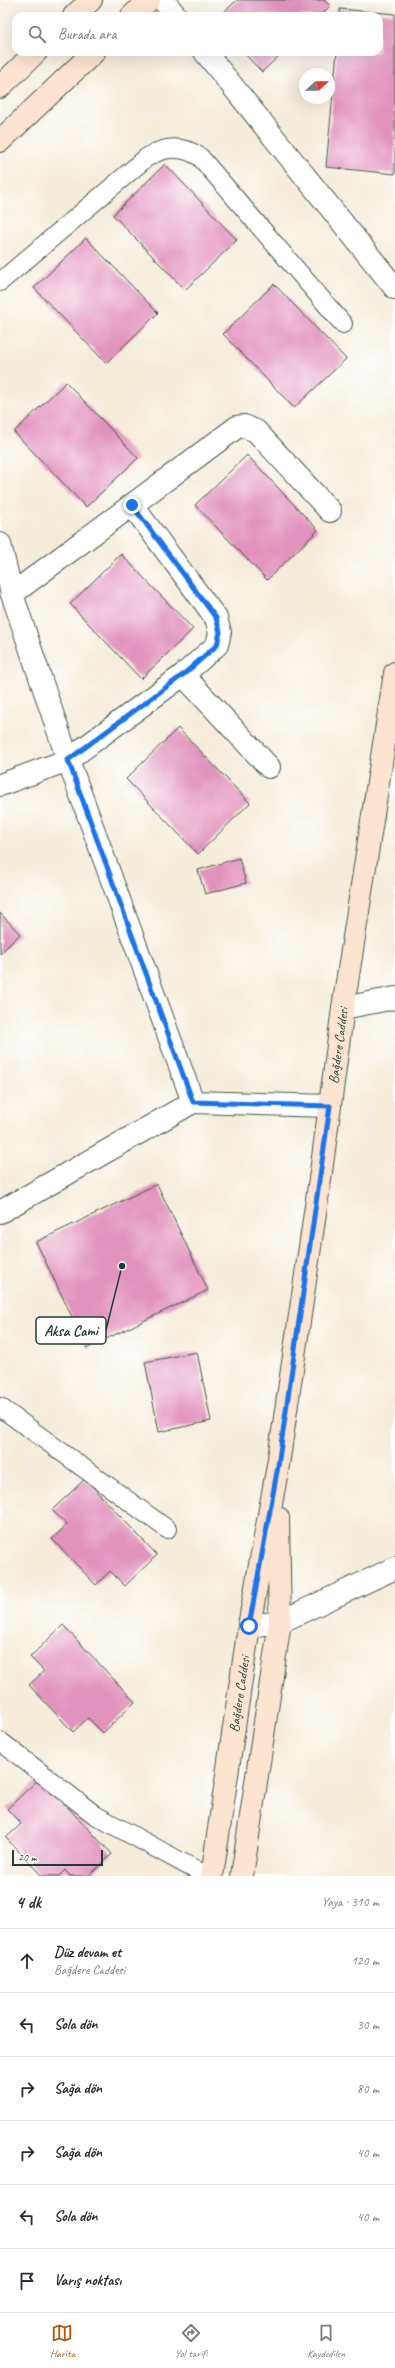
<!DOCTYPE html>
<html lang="tr">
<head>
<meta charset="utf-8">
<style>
  :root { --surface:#fff; --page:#f7f7f7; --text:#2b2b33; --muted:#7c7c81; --line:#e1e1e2; --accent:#b45309 }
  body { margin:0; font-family:Caveat,sans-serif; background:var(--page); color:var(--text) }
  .compass { position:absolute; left:299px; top:68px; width:36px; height:36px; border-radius:50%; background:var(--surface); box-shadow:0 4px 16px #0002; rotate:69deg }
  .scale { position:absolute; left:12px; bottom:10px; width:91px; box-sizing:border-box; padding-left:4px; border:2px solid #1f3d34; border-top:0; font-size:11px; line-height:14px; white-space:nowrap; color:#1f3d34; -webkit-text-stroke:3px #fff; paint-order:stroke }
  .stop { position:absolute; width:12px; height:12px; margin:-9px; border:3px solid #1a73e8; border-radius:50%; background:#fff }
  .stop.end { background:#1a73e8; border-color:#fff; box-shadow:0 1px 4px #0008 }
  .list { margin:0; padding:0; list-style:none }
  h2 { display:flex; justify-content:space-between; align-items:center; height:52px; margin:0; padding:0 16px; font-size:17px }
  h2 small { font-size:13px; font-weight:400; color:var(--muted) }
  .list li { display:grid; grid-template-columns:26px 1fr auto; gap:12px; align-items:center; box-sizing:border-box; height:64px; padding:0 16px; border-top:1px solid var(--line) }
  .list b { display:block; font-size:15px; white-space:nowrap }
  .list p { margin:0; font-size:13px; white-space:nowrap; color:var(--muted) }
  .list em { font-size:13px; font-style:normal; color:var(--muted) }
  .icon { flex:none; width:22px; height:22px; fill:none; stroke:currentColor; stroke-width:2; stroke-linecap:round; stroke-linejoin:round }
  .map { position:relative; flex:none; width:395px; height:1876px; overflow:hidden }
  .search { position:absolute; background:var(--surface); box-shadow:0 4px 16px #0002; left:12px; right:12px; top:12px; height:44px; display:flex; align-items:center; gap:10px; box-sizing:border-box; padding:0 14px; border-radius:12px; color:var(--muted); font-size:15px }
  .sheet { height:436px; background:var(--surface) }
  nav { display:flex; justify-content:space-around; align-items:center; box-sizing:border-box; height:56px; border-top:1px solid var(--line); background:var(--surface); font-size:11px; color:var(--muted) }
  nav a { display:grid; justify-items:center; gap:2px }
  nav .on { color:var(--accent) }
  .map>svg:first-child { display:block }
</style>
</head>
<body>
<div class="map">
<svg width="395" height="1876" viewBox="0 0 395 1876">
  <rect width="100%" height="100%" fill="#fff"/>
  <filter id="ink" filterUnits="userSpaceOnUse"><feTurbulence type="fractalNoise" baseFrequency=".025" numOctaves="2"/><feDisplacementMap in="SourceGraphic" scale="8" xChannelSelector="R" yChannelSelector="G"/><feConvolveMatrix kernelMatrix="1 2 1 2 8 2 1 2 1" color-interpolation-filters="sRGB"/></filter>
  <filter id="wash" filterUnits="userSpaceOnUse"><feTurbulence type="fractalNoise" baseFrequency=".012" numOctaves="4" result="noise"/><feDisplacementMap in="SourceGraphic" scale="16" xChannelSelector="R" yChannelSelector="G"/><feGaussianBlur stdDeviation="0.9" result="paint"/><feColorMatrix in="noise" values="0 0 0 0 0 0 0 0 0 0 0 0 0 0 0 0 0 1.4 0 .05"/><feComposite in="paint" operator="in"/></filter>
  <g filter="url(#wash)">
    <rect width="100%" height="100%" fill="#f5ecda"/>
    <g id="blocks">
      <g fill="#e293bc">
        <polygon points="237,0 324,0 330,6 320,16 220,16"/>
        <polygon points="340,9 395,14 395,174 326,167 337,52 379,52 379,16 340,16"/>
        <polygon points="243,52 283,52 262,72"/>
        <polygon points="165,164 237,240 185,290 113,215"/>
        <polygon points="86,238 158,313 106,363 34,288"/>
        <polygon points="274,284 346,359 294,408 223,334"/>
        <polygon points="66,382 138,458 86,507 14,432"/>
        <polygon points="247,455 318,530 267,580 195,505"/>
        <polygon points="121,554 193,629 141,679 70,604"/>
        <polygon points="178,728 250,803 198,854 126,779"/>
        <polygon points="239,858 246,883 205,894 198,870"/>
        <polygon points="0,913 20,934 0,954"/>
        <polygon points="157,1184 208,1290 87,1348 36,1242"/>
        <polygon points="197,1352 211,1421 159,1432 145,1362"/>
        <polygon points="85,1479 157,1555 125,1586 110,1571 96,1585 52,1539 67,1525 52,1510"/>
        <polygon points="63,1625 135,1702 103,1733 88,1718 73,1732 29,1685 44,1671 30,1657"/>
        <polygon points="40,1778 112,1854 89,1876 70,1876 65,1870 59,1876 42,1876 6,1838 21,1824 7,1809"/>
      </g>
    </g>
  </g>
  <g filter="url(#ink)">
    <use href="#blocks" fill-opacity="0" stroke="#3f574d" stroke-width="1"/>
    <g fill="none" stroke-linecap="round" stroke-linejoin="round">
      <g stroke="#3f574d" stroke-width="20">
        <g id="service">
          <path d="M 0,282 L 146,158 C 164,146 182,145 200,157 L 343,324"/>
          <polyline points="0,1407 167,1529"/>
          <polyline points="0,1741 95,1815 207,1876"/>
        </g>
      </g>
      <g stroke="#3f574d" stroke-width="24">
        <g id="minor">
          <polyline points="163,0 176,16"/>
          <polyline points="205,52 395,288"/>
          <polyline points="0,544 12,594 68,760 193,1102 330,1106"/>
          <polyline points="12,594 237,427 244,426 256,431 330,511"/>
          <polyline points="183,675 269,767"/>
          <polyline points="0,785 68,760 183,675 217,645 220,632 216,618 132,505"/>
          <polyline points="343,1008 395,998"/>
          <polyline points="0,1212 193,1102"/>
          <polyline points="249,1626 280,1622 395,1568"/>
        </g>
      </g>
      <g stroke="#3f574d" stroke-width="24">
        <g id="secondary">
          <polyline points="74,16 91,0"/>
          <polyline points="132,16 149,0"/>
          <polyline points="0,87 36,52"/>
          <polyline points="0,141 94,52"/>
          <path id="s1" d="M 212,1876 L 249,1626 L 278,1465 L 321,1172 L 343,1008 L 395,673"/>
          <polyline points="242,1876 280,1622 278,1518"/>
        </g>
      </g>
      <use href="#service" stroke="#fff" stroke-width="18"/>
      <use href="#minor" stroke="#fff" stroke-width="22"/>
      <use href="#secondary" stroke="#fde4d1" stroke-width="22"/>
    </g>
  </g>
  <g fill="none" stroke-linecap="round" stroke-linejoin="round" filter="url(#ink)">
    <polyline stroke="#1a73e8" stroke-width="5" points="132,505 216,618 220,632 217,645 184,674 68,760 193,1102 330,1106 278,1466 249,1626"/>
  </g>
  <g text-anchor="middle" stroke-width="3" stroke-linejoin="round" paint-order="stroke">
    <g font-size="14" fill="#1f3d34" stroke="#fff">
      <text dy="5" stroke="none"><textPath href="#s1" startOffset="840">Bağdere Caddesi</textPath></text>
      <text dy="5" stroke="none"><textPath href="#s1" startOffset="184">Bağdere Caddesi</textPath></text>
    </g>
  </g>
  <path fill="none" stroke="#1f3d34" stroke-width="1.5" d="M122 1266L106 1330"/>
  <circle fill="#1f3d34" stroke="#fff" stroke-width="1.5" cx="122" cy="1266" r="4"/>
  <rect fill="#fff" stroke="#1f3d34" stroke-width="1.5" x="36" y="1317" width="70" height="27" rx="4"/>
  <g font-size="15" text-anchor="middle" font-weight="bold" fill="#1f3d34">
    <text x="71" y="1336">Aksa Cami</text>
  </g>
</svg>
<svg class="compass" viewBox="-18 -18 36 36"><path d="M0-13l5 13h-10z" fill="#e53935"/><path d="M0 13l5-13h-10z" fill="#7c7c81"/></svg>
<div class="scale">20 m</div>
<div class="stop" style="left:249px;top:1626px"></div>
<div class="stop end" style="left:132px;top:505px"></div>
<div class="search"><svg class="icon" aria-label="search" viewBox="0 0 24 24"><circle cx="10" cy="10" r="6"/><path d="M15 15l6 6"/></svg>Burada ara</div>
</div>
<section class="sheet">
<h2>4 dk<small>Yaya · 310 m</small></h2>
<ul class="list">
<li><svg class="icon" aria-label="ahead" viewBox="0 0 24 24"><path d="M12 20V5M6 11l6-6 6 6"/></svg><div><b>Düz devam et</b><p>Bağdere Caddesi</p></div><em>120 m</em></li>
<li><svg class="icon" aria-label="left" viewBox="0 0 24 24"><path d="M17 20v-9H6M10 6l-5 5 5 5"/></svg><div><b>Sola dön</b></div><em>30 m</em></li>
<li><svg class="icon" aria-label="right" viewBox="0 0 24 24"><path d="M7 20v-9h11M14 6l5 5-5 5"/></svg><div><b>Sağa dön</b></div><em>80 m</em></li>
<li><svg class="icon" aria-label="right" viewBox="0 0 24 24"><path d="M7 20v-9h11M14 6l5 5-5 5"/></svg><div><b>Sağa dön</b></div><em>40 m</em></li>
<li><svg class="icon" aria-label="left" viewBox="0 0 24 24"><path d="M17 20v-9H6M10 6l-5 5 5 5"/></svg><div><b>Sola dön</b></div><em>40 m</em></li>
<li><svg class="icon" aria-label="arrive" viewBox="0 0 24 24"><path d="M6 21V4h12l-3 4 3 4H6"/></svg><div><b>Varış noktası</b></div></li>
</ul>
</section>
<nav>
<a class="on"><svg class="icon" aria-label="map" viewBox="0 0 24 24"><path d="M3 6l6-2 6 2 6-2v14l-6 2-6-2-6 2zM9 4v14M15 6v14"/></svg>Harita</a>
<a><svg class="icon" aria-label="directions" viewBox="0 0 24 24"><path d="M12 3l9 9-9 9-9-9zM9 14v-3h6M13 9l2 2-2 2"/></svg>Yol tarifi</a>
<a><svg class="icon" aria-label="saved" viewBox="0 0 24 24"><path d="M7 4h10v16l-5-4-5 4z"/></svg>Kaydedilen</a>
</nav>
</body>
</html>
